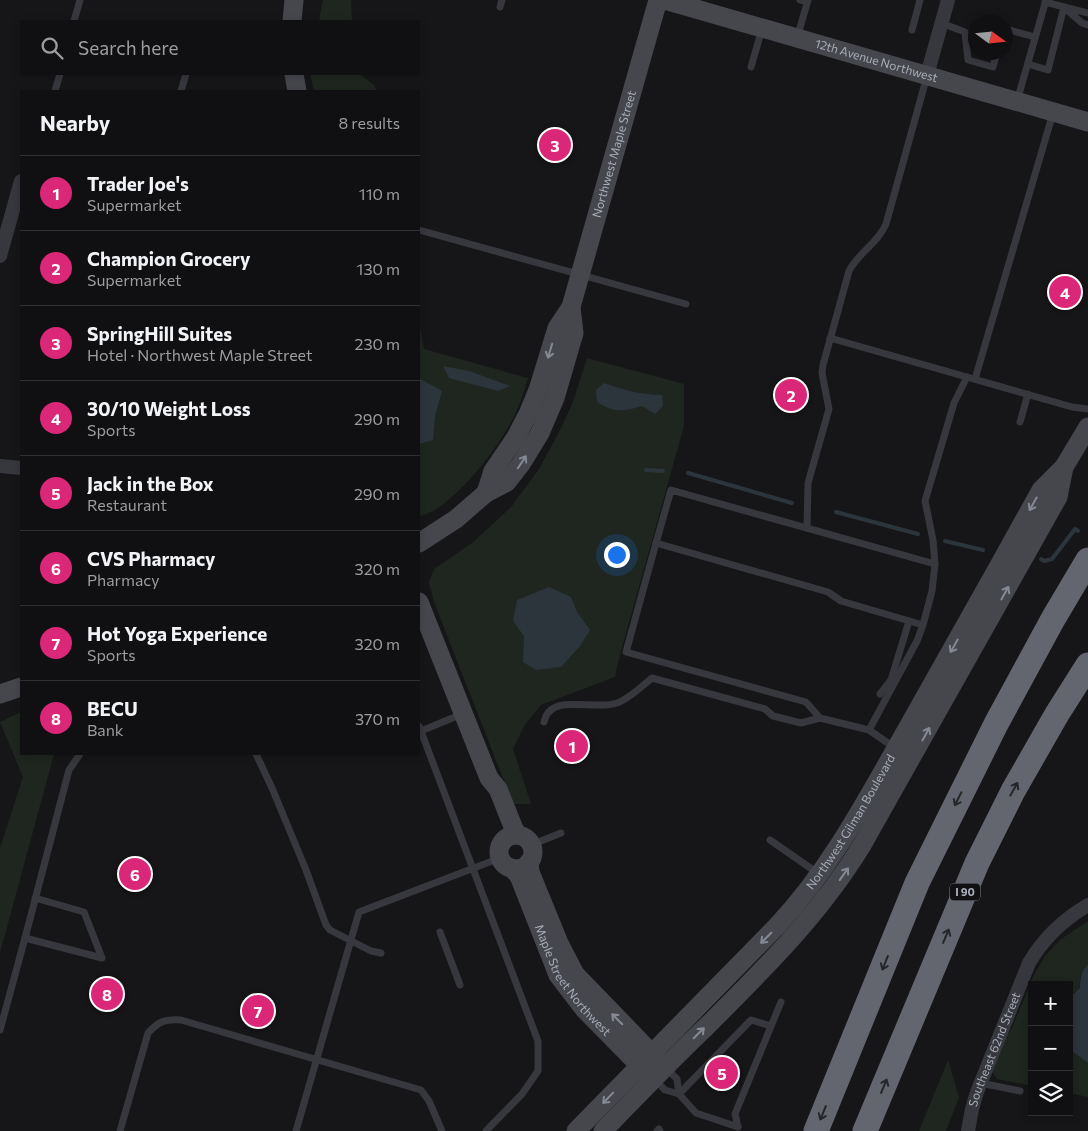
<!DOCTYPE html>
<html lang="en">
<head>
<meta charset="utf-8">
<style>
  :root { --surface:#101012; --page:#1e1e20; --text:#f1f3f6; --muted:#9c9d9f; --line:#303032; --accent:#db2777 }
  body { margin:0; font-family:Commissioner,sans-serif; background:var(--page); color:var(--text) }
  .controls { position:absolute; right:15px; bottom:15px; display:grid; overflow:hidden; border-radius:0px; box-shadow:0 2px 8px #0003 }
  .controls button { width:45px; height:45px; display:grid; place-items:center; padding:0; border:0; border-bottom:1px solid var(--line); background:var(--surface); color:var(--text); font:25px sans-serif }
  .compass { position:absolute; left:968px; top:15px; width:45px; height:45px; border-radius:50%; background:var(--surface); box-shadow:0 2px 8px #0003; rotate:105deg }
  .you { position:absolute; left:616px; top:554px; width:18px; height:18px; margin:-12px; border:4px solid #fff; border-radius:50%; background:#1a73e8; box-shadow:0 0 0 8px #1a73e833 }
  .badge { display:grid; place-items:center; width:32px; height:32px; border-radius:50%; background:var(--accent); color:#fff; font-size:16px; font-weight:700 }
  .pin { position:absolute; translate:-50% -50%; border:2px solid #fff; box-shadow:0 1px 5px #0006 }
  .list { margin:0; padding:0; list-style:none }
  h2 { display:flex; justify-content:space-between; align-items:center; height:65px; margin:0; padding:0 20px; font-size:21px }
  h2 small { font-size:16px; font-weight:400; color:var(--muted) }
  .list li { display:grid; grid-template-columns:32px 1fr auto; gap:15px; align-items:center; box-sizing:border-box; height:75px; padding:0 20px; border-top:1px solid var(--line) }
  .list b { display:block; font-size:19px; white-space:nowrap }
  .list p { margin:0; font-size:16px; white-space:nowrap; color:var(--muted) }
  .list em { font-size:16px; font-style:normal; color:var(--muted) }
  .icon { flex:none; width:28px; height:28px; fill:none; stroke:currentColor; stroke-width:2; stroke-linecap:round; stroke-linejoin:round }
  .map { position:relative; flex:none; width:1088px; height:1131px; overflow:hidden }
  .search { position:absolute; background:var(--surface); box-shadow:0 2px 8px #0003; left:20px; top:20px; width:400px; height:55px; display:flex; align-items:center; gap:12px; box-sizing:border-box; padding:0 18px; border-radius:0px; color:var(--muted); font-size:19px }
  .panel { position:absolute; background:var(--surface); box-shadow:0 2px 8px #0003; left:20px; top:90px; width:400px; height:665px; border-radius:0px }
  .map>svg:first-child { display:block }
</style>
</head>
<body>
<div class="map">
<svg width="1088" height="1131" viewBox="0 0 1088 1131">
  <rect width="100%" height="100%" fill="#161618"/>
  <g fill="#1e261f">
    <polygon points="323,0 351,0 352,21 319,21"/>
    <polygon points="310,74 360,74 375,86 376,91 314,91"/>
    <path d="M 419,321 L 424,349 L 528,378 C 524,390 521,403 515,414 C 503,443 450,512 419,516 Z"/>
    <polygon points="587,358 684,384 684,426 618,662 615,677 541,705 524,726 513,749 531,804 513,804 434,602 429,582 434,569 472,543 511,507 539,469 559,432 573,402"/>
    <polygon points="21,712 21,754 54,754 0,953 0,848 23,777 0,722"/>
    <path d="M 1088,921 L 1088,964 C 1081,970 1079,979 1080,988 L 1069,998 L 1069,985 L 1032,985 L 1032,1086 L 997,1079 L 991,1070 L 1003,1040 L 1011,1030 L 1033,977 L 1045,956 L 1061,939 Z"/>
    <polygon points="1069,1049 1088,1063 1088,1097 1069,1093"/>
    <polygon points="948,1060 959,1097 946,1131 919,1131"/>
  </g>
  <g fill="#2c353c">
    <polygon points="443,366 469,371 510,386 498,391 449,378"/>
    <polygon points="419,378 442,391 435,416 433,440 419,444"/>
    <path d="M 604,383 C 624,390 641,395 662,395 L 663,406 L 655,414 L 642,406 C 623,412 614,413 597,402 L 596,390 Z"/>
    <polygon points="549,587 571,597 577,612 590,630 580,646 561,667 536,670 523,662 524,636 513,621 517,600"/>
    <path d="M 1088,964 L 1088,1063 L 1069,1049 L 1069,998 L 1080,988 C 1080,979 1081,970 1088,964 Z"/>
  </g>
  <g fill="none" stroke-linecap="round" stroke-linejoin="round">
    <g stroke="#2c353c" stroke-width="4">
      <polyline points="646,470 663,471"/>
      <polyline points="688,473 792,503"/>
      <polyline points="836,512 918,534"/>
      <polyline points="945,541 983,550"/>
      <polyline points="1041,559 1044,561 1052,559 1075,529 1078,531"/>
    </g>
    <g stroke="#37383d" stroke-width="7">
      <polyline points="800,0 807,2"/>
      <polyline points="1045,2 1088,13"/>
      <polyline points="500,7 502,0"/>
      <polyline points="1066,9 1082,23 1088,25"/>
      <polyline points="74,21 80,0"/>
      <polyline points="941,23 965,32 968,60 993,67 997,52"/>
      <polyline points="1006,29 1035,37"/>
      <polyline points="912,30 920,0"/>
      <polyline points="797,38 808,0"/>
      <polyline points="1028,64 1048,70 1064,7"/>
      <polyline points="751,67 762,29"/>
      <polyline points="55,91 60,74"/>
      <polyline points="181,91 186,74"/>
      <polyline points="1017,101 1046,0"/>
      <polyline points="419,230 686,304"/>
      <polyline points="830,338 1072,407 1088,409"/>
      <polyline points="975,379 1053,113"/>
      <polyline points="1020,422 1028,394"/>
      <path d="M 807,528 L 808,483 L 829,409 L 822,373 L 823,365 L 849,271 C 858,253 878,243 886,224 L 927,76"/>
      <polyline points="656,543 626,652 806,702 820,718 869,730 895,748"/>
      <polyline points="935,564 933,540 925,501 954,403 967,377"/>
      <polyline points="880,694 891,680 909,621"/>
      <path d="M 544,722 C 545,719 546,714 549,712 C 561,697 599,710 617,703 C 629,699 642,686 652,678 L 765,709 L 773,716 L 801,723 L 820,718"/>
      <polyline points="419,726 538,1041 538,1071 522,1094 486,1131"/>
      <polyline points="869,730 917,641 923,625 841,601 828,592 656,543 671,490 935,564 932,591 923,625"/>
      <polyline points="421,731 462,714"/>
      <polyline points="256,754 272,788 306,870 326,925 330,930 371,951 381,953"/>
      <polyline points="770,840 819,874"/>
      <polyline points="531,845 561,833"/>
      <polyline points="35,898 84,912 102,958 25,938 69,770 80,754"/>
      <polyline points="440,932 460,985"/>
      <polyline points="0,1030 25,938"/>
      <polyline points="665,1067 677,1079 679,1094"/>
      <polyline points="654,1079 665,1090 679,1094 696,1113 738,1127"/>
      <polyline points="981,1083 1020,1091"/>
      <polyline points="679,1094 751,1020 771,1026"/>
      <polyline points="738,1127 735,1114 781,1002"/>
      <path d="M 120,1131 L 148,1033 C 159,1021 165,1019 181,1020 L 421,1090 L 429,1101 L 442,1131"/>
      <polyline points="296,1131 359,912 500,858"/>
      <polyline points="657,1131 659,1129 660,1131"/>
    </g>
    <g stroke="#37383d" stroke-width="14">
      <polyline points="927,75 948,0"/>
      <polyline points="0,256 21,181"/>
      <polyline points="0,466 21,468"/>
      <path id="s1" d="M 968,1131 L 972,1109 L 977,1092 L 1029,963 C 1043,939 1064,919 1088,905"/>
    </g>
    <g stroke="#45474d" stroke-width="19">
      <path id="s2" d="M 665,0 L 1088,122"/>
      <polyline points="292,21 294,0"/>
      <polyline points="294,74 297,91"/>
      <path id="s3" d="M 486,493 L 493,471 L 516,437 L 528,414 L 538,390 L 557,328 L 571,307 L 658,0"/>
      <polyline points="419,543 456,519 486,493 507,482 521,464 540,433 555,398 574,333 571,307"/>
      <polyline points="419,602 489,778 498,789 514,829 518,835"/>
      <polyline points="0,694 21,687"/>
      <circle cx="516" cy="852" r="17"/>
      <polyline points="529,862 530,872 559,943 575,974 660,1062"/>
      <path id="s4" d="M 512,868 L 519,876 L 558,975 L 584,1009 L 648,1074"/>
      <path id="s5" d="M 576,1131 L 778,925 C 832,867 868,797 907,729 C 952,649 997,570 1041,490 L 1064,467 L 1088,427"/>
      <path d="M 603,1131 C 637,1096 671,1060 707,1026 C 764,969 820,914 862,845 L 1058,497 L 1064,467"/>
    </g>
    <g stroke="#63666e" stroke-width="25">
      <polyline points="816,1131 917,883 996,724 1053,619 1088,560"/>
      <polyline points="865,1131 977,863 1013,791 1057,714 1088,665"/>
    </g>
  </g>
  <defs><path id="oneway-shaft" d="M-6 0H5M1.5-3L5.5 0L1.5 3" fill="none" stroke-width="1.6" stroke-linecap="round" stroke-linejoin="round" transform="scale(1.25)"/></defs>
  <g stroke="#858993">
    <use href="#oneway-shaft" transform="translate(550 351) rotate(107)"/>
    <use href="#oneway-shaft" transform="translate(522 462) rotate(-56)"/>
    <use href="#oneway-shaft" transform="translate(1033 504) rotate(119)"/>
    <use href="#oneway-shaft" transform="translate(1005 593) rotate(-61)"/>
    <use href="#oneway-shaft" transform="translate(954 646) rotate(120)"/>
    <use href="#oneway-shaft" transform="translate(926 734) rotate(-61)"/>
    <use href="#oneway-shaft" transform="translate(844 874) rotate(-55)"/>
    <use href="#oneway-shaft" transform="translate(766 938) rotate(135)"/>
    <use href="#oneway-shaft" transform="translate(617 1019) rotate(-135)"/>
    <use href="#oneway-shaft" transform="translate(699 1033) rotate(-45)"/>
    <use href="#oneway-shaft" transform="translate(608 1098) rotate(134)"/>
  </g>
  <g stroke="#26262a">
    <use href="#oneway-shaft" transform="translate(1014 789) rotate(-61)"/>
    <use href="#oneway-shaft" transform="translate(958 799) rotate(117)"/>
    <use href="#oneway-shaft" transform="translate(946 936) rotate(-67)"/>
    <use href="#oneway-shaft" transform="translate(885 963) rotate(112)"/>
    <use href="#oneway-shaft" transform="translate(884 1086) rotate(-67)"/>
    <use href="#oneway-shaft" transform="translate(823 1113) rotate(112)"/>
  </g>
  <g text-anchor="middle" stroke-width="5" stroke-linejoin="round" paint-order="stroke">
    <rect fill="#111113" stroke="#7b7e86" stroke-width="1" x="950" y="883.5" width="30" height="17" rx="4"/>
    <g font-size="11" font-weight="bold" fill="#a8adb8">
      <text x="965" y="896">I 90</text>
    </g>
    <g font-size="12" fill="#a8adb8" stroke="#111113">
      <text dy="4" stroke="none"><textPath href="#s2" startOffset="220">12th Avenue Northwest</textPath></text>
      <text dy="4" stroke="none"><textPath href="#s3" startOffset="365">Northwest Maple Street</textPath></text>
      <text dy="4" stroke="none"><textPath href="#s5" startOffset="415">Northwest Gilman Boulevard</textPath></text>
      <text dy="4" stroke="none"><textPath href="#s4" startOffset="129">Maple Street Northwest</textPath></text>
      <text dy="4" stroke="none"><textPath href="#s1" startOffset="86">Southeast 62nd Street</textPath></text>
    </g>
  </g>
</svg>
<div class="controls">
<button>+</button>
<button>−</button>
<button><svg class="icon" aria-label="layers" viewBox="0 0 24 24"><path d="M12 4l9 5-9 5-9-5zM3 14l9 5 9-5"/></svg></button>
</div>
<svg class="compass" viewBox="-18 -18 36 36"><path d="M0-13l5 13h-10z" fill="#e53935"/><path d="M0 13l5-13h-10z" fill="#9c9d9f"/></svg>
<div class="you"></div>
<div class="pin badge" style="left:572px;top:746px">1</div>
<div class="pin badge" style="left:791px;top:395px">2</div>
<div class="pin badge" style="left:555px;top:145px">3</div>
<div class="pin badge" style="left:1065px;top:292px">4</div>
<div class="pin badge" style="left:722px;top:1073px">5</div>
<div class="pin badge" style="left:135px;top:874px">6</div>
<div class="pin badge" style="left:258px;top:1011px">7</div>
<div class="pin badge" style="left:107px;top:994px">8</div>
<div class="search"><svg class="icon" aria-label="search" viewBox="0 0 24 24"><circle cx="10" cy="10" r="6"/><path d="M15 15l6 6"/></svg>Search here</div>
<section class="panel">
<h2>Nearby<small>8 results</small></h2>
<ul class="list">
<li><span class="badge">1</span><div><b>Trader Joe's</b><p>Supermarket</p></div><em>110 m</em></li>
<li><span class="badge">2</span><div><b>Champion Grocery</b><p>Supermarket</p></div><em>130 m</em></li>
<li><span class="badge">3</span><div><b>SpringHill Suites</b><p>Hotel · Northwest Maple Street</p></div><em>230 m</em></li>
<li><span class="badge">4</span><div><b>30/10 Weight Loss</b><p>Sports</p></div><em>290 m</em></li>
<li><span class="badge">5</span><div><b>Jack in the Box</b><p>Restaurant</p></div><em>290 m</em></li>
<li><span class="badge">6</span><div><b>CVS Pharmacy</b><p>Pharmacy</p></div><em>320 m</em></li>
<li><span class="badge">7</span><div><b>Hot Yoga Experience</b><p>Sports</p></div><em>320 m</em></li>
<li><span class="badge">8</span><div><b>BECU</b><p>Bank</p></div><em>370 m</em></li>
</ul>
</section>
</div>
</body>
</html>
